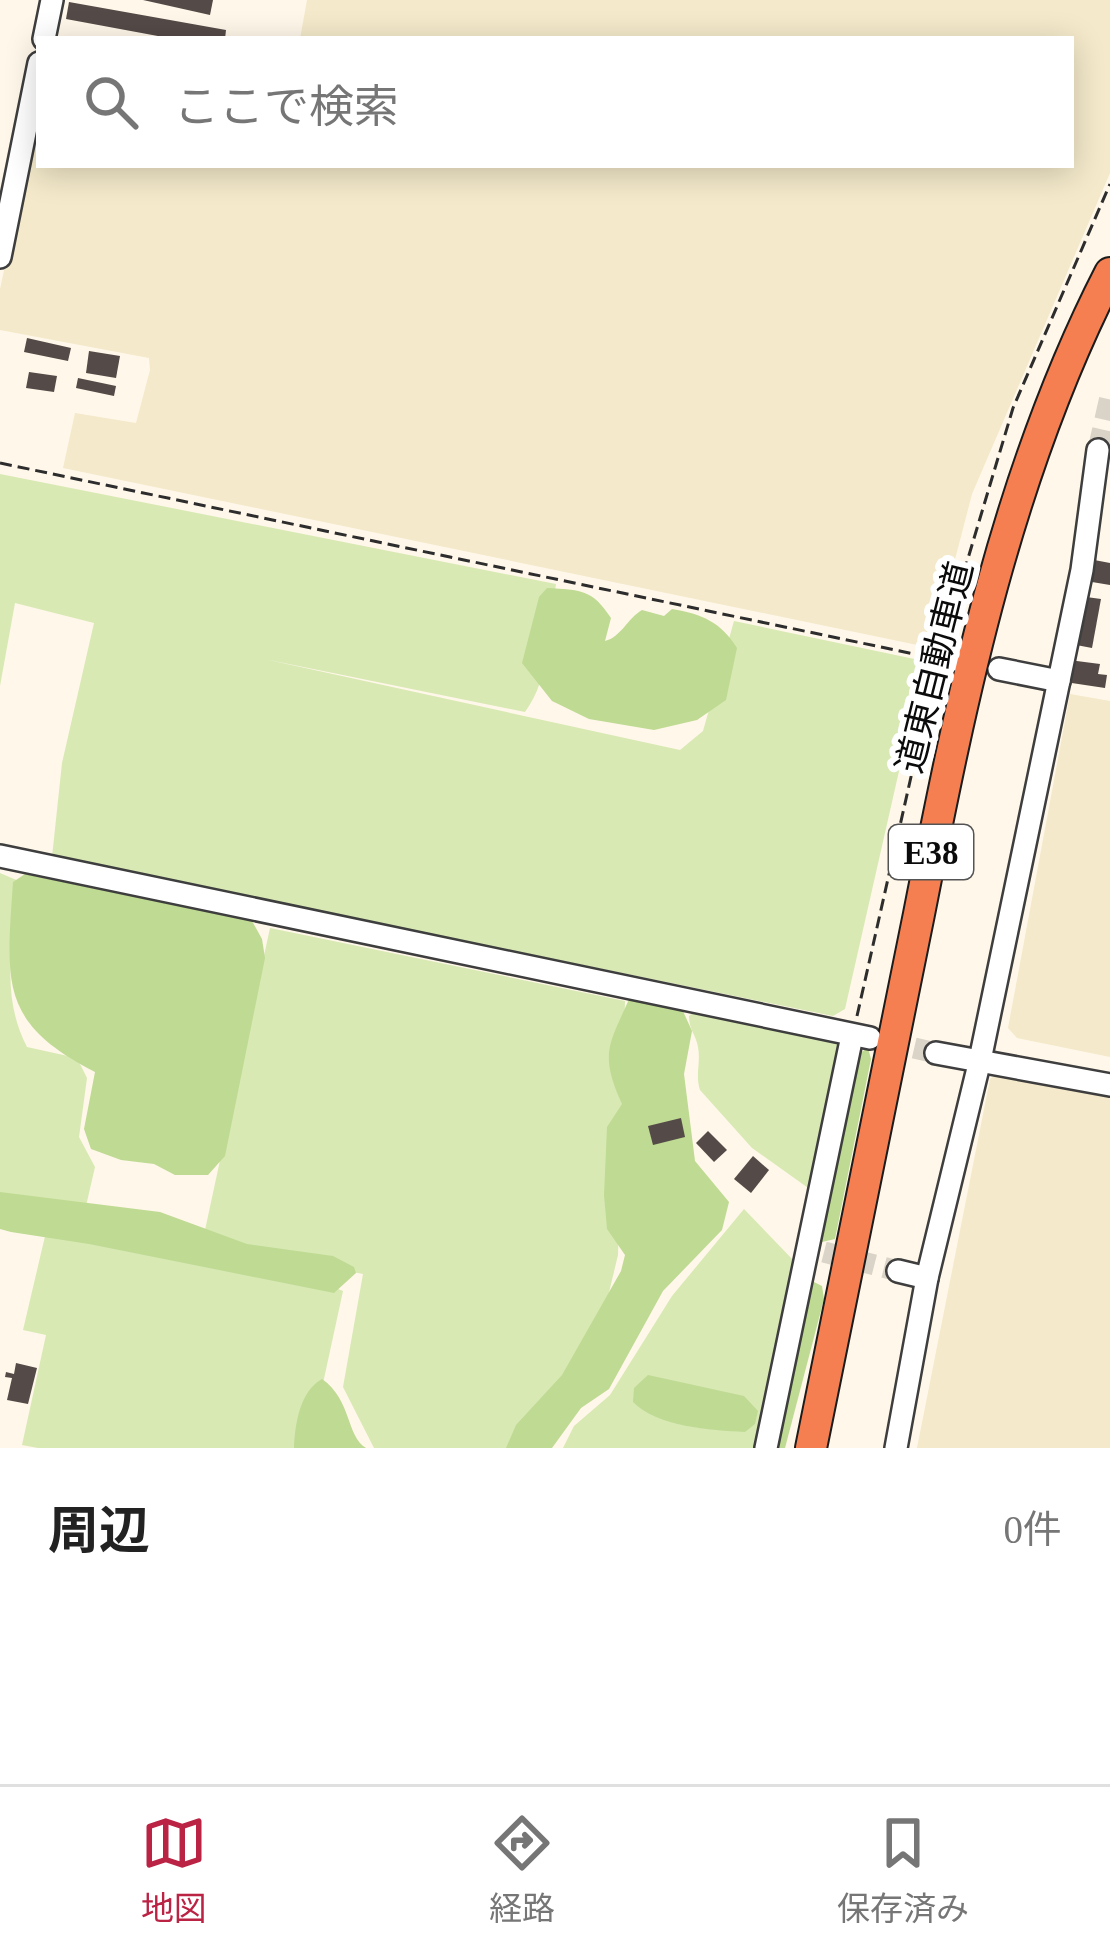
<!DOCTYPE html>
<html lang="ja">
<head>
<meta charset="utf-8">
<style>
  :root { --surface:#fff; --page:#f6f6f6; --text:#222; --muted:#767676; --line:#e0e0e0; --accent:#bb2345 }
  body { margin:0; font-family:"Times New Roman","Noto Sans JP",serif; background:var(--page); color:var(--text) }
  .list { margin:0; padding:0; list-style:none }
  h2 { display:flex; justify-content:space-between; align-items:center; height:156px; margin:0; padding:0 48px; font-size:51px }
  h2 small { font-size:39px; font-weight:400; color:var(--muted) }
  .icon { flex:none; width:66px; height:66px; fill:none; stroke:currentColor; stroke-width:2; stroke-linecap:round; stroke-linejoin:round }
  .map { position:relative; flex:none; width:1110px; height:1448px; overflow:hidden }
  .search { position:absolute; background:var(--surface); box-shadow:0 6px 30px #0003; left:36px; right:36px; top:36px; height:132px; display:flex; align-items:center; gap:30px; box-sizing:border-box; padding:0 42px; border-radius:0px; color:var(--muted); font-size:45px }
  .sheet { height:336px; background:var(--surface) }
  nav { display:flex; justify-content:space-around; align-items:center; box-sizing:border-box; height:168px; border-top:3px solid var(--line); background:var(--surface); font-size:33px; color:var(--muted) }
  nav a { display:grid; justify-items:center; gap:6px }
  nav .on { color:var(--accent) }
  .map>svg:first-child { display:block }
</style>
</head>
<body>
<div class="map">
<svg width="1110" height="1448" viewBox="0 0 1110 1448">
  <rect width="100%" height="100%" fill="#fff7e9"/>
  <g fill="#f4e9ca">
    <polygon points="307,0 1110,0 1110,173 972,494 932,648 63,468 75,413 136,423 150,370 149,358 0,330 0,289 39,111 39,165 1071,165 1071,39 300,39"/>
    <polygon points="1070,694 1110,701 1110,1057 1017,1038 1008,1028"/>
    <polygon points="998,1073 1110,1095 1110,1448 917,1448 990,1079"/>
  </g>
  <g fill="#d8e9b4">
    <path d="M 0,474 L 556,584 C 549,627 551,677 525,712 L 264,659 L 680,750 L 703,731 L 734,621 L 924,661 L 845,1009 L 833,1016 L 52,857 L 62,763 L 94,623 L 15,603 L 0,686 Z"/>
    <path d="M 0,873 L 21,882 C 12,942 0,995 27,1047 L 77,1058 L 87,1078 L 79,1137 L 95,1167 L 83,1219 L 0,1205 Z"/>
    <polygon points="270,928 625,1001 618,1255 593,1359 518,1448 374,1448 343,1387 363,1274 202,1244"/>
    <path d="M 699,1007 L 831,1036 L 840,1043 L 811,1190 L 752,1148 L 700,1090 C 695,1075 701,1062 698,1047 C 696,1035 689,1030 689,1016 Z"/>
    <polygon points="744,1209 794,1261 754,1448 563,1448 574,1426 610,1395 672,1296"/>
    <polygon points="46,1232 328,1285 343,1291 309,1448 38,1448 22,1445 46,1335 23,1330"/>
  </g>
  <g fill="#bfda93">
    <path d="M 547,588 C 581,590 592,589 611,618 L 605,641 C 621,637 627,619 642,610 L 664,616 L 672,609 C 702,614 721,622 737,648 L 726,700 L 697,720 L 654,730 L 589,719 L 552,701 L 522,663 L 539,597 Z"/>
    <path d="M 25,874 L 252,921 L 262,939 L 265,958 L 225,1156 L 208,1175 L 175,1175 L 154,1164 L 121,1160 L 91,1149 L 84,1129 L 95,1072 C 0,1023 6,985 13,882 Z"/>
    <path d="M 630,997 L 682,1009 L 692,1031 L 684,1074 L 695,1161 L 729,1202 L 722,1230 L 663,1291 L 609,1389 L 581,1408 L 552,1448 L 506,1448 L 516,1425 L 562,1375 L 621,1271 L 625,1255 L 607,1229 L 604,1195 L 607,1127 L 622,1104 C 599,1053 609,1045 630,997 Z"/>
    <polygon points="868,1048 871,1059 835,1239 822,1242 818,1236 855,1056"/>
    <polygon points="0,1192 160,1212 247,1244 333,1256 354,1267 356,1273 334,1293 89,1244 11,1232 0,1229"/>
    <polygon points="814,1282 822,1286 824,1299 785,1448 773,1448 807,1285"/>
    <path d="M 648,1375 L 744,1396 L 758,1411 L 755,1424 L 745,1432 C 710,1430 658,1427 633,1402 L 634,1388 Z"/>
    <path d="M 322,1379 C 352,1400 346,1436 366,1448 L 294,1448 C 295,1424 300,1391 322,1379 Z"/>
  </g>
  <g fill="#544a47">
    <polygon points="143,0 213,0 210,15"/>
    <polygon points="69,2 226,30 225,39 174,39 66,19"/>
    <polygon points="27,338 71,348 68,361 24,352"/>
    <polygon points="89,351 120,356 116,378 86,373"/>
    <polygon points="29,372 57,376 54,392 26,388"/>
    <polygon points="78,378 116,386 114,396 76,388"/>
    <polygon points="1089,559 1110,563 1110,585 1086,581"/>
    <polygon points="1079,596 1101,599 1092,648 1071,644"/>
    <polygon points="1069,660 1100,664 1098,674 1107,675 1105,688 1065,682"/>
    <polygon points="681,1118 685,1137 653,1145 648,1126"/>
    <polygon points="708,1131 727,1150 714,1162 696,1143"/>
    <polygon points="753,1156 769,1170 751,1193 734,1179"/>
    <polygon points="16,1363 37,1368 28,1404 7,1400 12,1378 5,1377 6,1372 14,1374"/>
  </g>
  <g fill="none" stroke-linecap="round" stroke-linejoin="round">
    <g stroke="#dad4c8" stroke-width="21" stroke-dasharray="21 10" stroke-linecap="butt">
      <polyline points="1098,450 1110,397"/>
      <polyline points="884,1041 936,1053"/>
      <polyline points="824,1252 898,1271"/>
    </g>
    <g stroke="#3e3e3e" stroke-width="26">
      <g id="minor">
        <polyline points="44,39 52,0"/>
        <polyline points="0,257 39,63"/>
        <polyline points="938,659 958,660"/>
        <polyline points="999,669 1059,681"/>
        <polyline points="0,856 870,1038"/>
        <polyline points="936,1053 1110,1085"/>
        <polyline points="898,1271 927,1278"/>
        <polyline points="766,1448 852,1036"/>
        <polyline points="896,1448 927,1278 980,1060 1082,570 1098,450"/>
      </g>
    </g>
    <g stroke="#1c1c1c" stroke-width="34">
      <path id="highway" d="M 811,1448 C 847,1270 883,1092 919,914 C 962,695 1007,473 1110,273"/>
    </g>
    <g stroke="#2d2d2d" stroke-width="3" stroke-dasharray="12 6" stroke-linecap="butt">
      <polyline points="0,463 919,655"/>
      <polyline points="943,642 1013,408 1110,184"/>
      <polyline points="857,1016 934,675"/>
    </g>
    <use href="#minor" stroke="#fff" stroke-width="21"/>
    <use href="#highway" stroke="#f67f51" stroke-width="30"/>
  </g>
  <g text-anchor="middle" stroke-width="12" stroke-linejoin="round" paint-order="stroke">
    <rect fill="#fff" stroke="#545454" stroke-width="3" x="889" y="825" width="84" height="54" rx="9"/>
    <g font-size="33" font-weight="bold" fill="#0b0b0b">
      <text x="931" y="864">E38</text>
    </g>
    <g font-size="36" fill="#0b0b0b" stroke="#fff">
      <text transform="translate(934 667) rotate(-76)" y="13">道東自動車道</text>
    </g>
  </g>
</svg>
<div class="search"><svg class="icon" aria-label="search" viewBox="0 0 24 24"><circle cx="10" cy="10" r="6"/><path d="M15 15l6 6"/></svg>ここで検索</div>
</div>
<section class="sheet">
<h2>周辺<small>0件</small></h2>
<ul class="list">
</ul>
</section>
<nav>
<a class="on"><svg class="icon" aria-label="map" viewBox="0 0 24 24"><path d="M3 6l6-2 6 2 6-2v14l-6 2-6-2-6 2zM9 4v14M15 6v14"/></svg>地図</a>
<a><svg class="icon" aria-label="directions" viewBox="0 0 24 24"><path d="M12 3l9 9-9 9-9-9zM9 14v-3h6M13 9l2 2-2 2"/></svg>経路</a>
<a><svg class="icon" aria-label="saved" viewBox="0 0 24 24"><path d="M7 4h10v16l-5-4-5 4z"/></svg>保存済み</a>
</nav>
</body>
</html>
